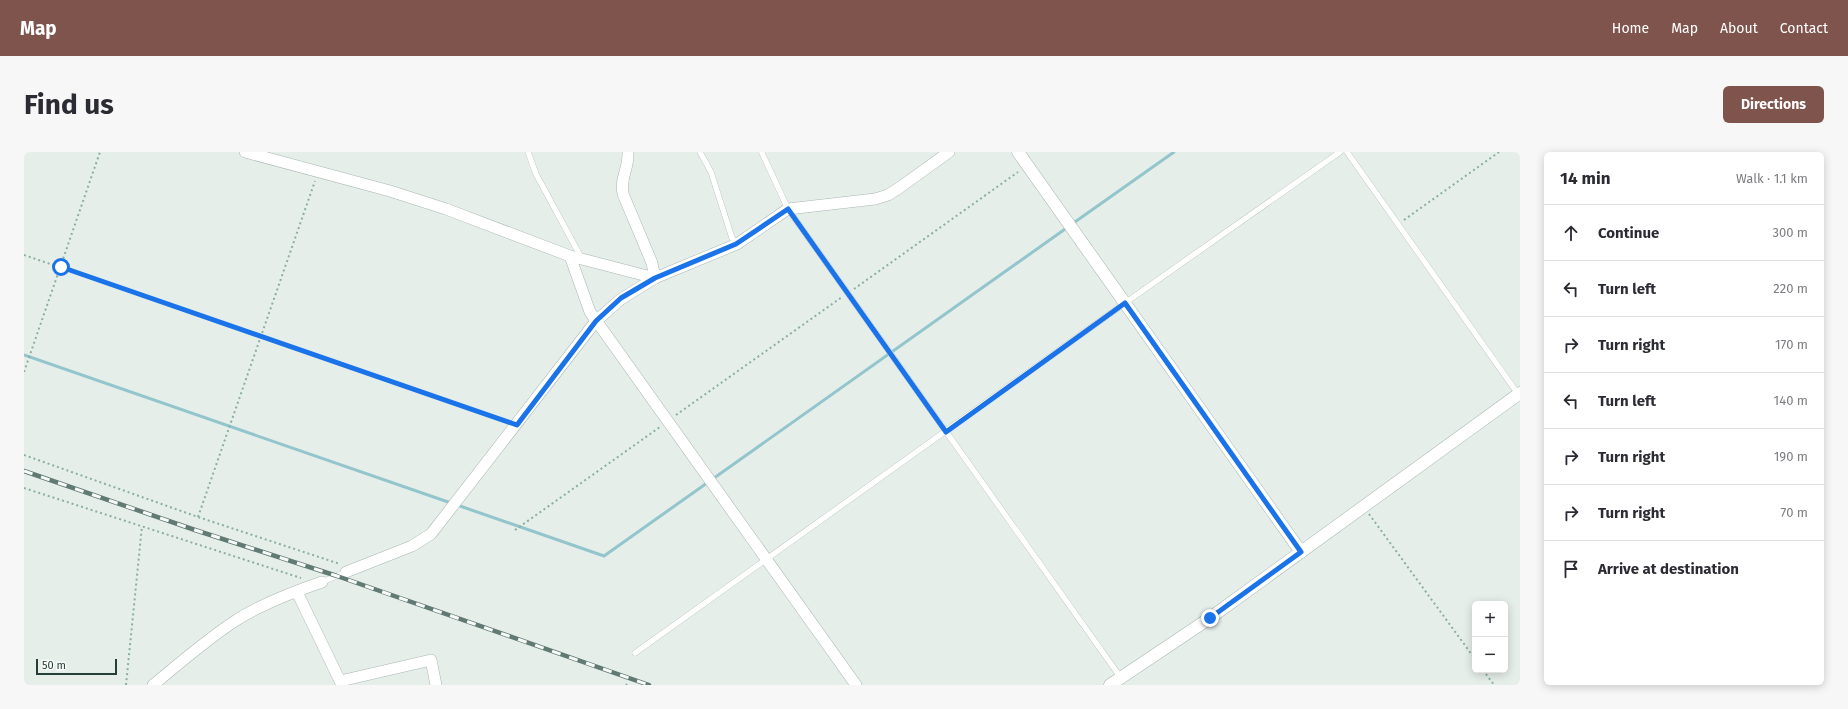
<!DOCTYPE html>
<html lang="en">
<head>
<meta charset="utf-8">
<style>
  :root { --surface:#fff; --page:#f7f7f7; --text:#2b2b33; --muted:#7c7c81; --line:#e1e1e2; --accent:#7f544c }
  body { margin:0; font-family:"Fira Sans",sans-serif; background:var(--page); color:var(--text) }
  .controls { position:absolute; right:12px; bottom:12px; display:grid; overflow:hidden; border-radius:6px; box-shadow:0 2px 10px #0003 }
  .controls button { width:36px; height:36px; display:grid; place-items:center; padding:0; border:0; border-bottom:1px solid var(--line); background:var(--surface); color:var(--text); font:20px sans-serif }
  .scale { position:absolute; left:12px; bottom:10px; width:81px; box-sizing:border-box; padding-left:4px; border:2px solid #263e38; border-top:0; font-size:11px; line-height:14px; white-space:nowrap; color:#263e38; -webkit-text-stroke:3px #f7faf8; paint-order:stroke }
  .stop { position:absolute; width:12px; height:12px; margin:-9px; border:3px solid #1a73e8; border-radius:50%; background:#fff }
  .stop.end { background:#1a73e8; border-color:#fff; box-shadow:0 1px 4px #0008 }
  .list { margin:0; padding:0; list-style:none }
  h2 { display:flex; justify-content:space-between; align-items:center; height:52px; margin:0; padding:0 16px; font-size:17px }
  h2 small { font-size:13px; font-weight:400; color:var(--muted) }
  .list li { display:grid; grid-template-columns:26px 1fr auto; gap:12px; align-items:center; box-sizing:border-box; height:56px; padding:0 16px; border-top:1px solid var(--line) }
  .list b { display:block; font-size:15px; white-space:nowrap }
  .list em { font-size:13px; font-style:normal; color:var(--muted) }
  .icon { flex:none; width:22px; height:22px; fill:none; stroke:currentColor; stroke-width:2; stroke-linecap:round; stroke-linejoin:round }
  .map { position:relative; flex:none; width:1496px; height:533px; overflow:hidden; border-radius:6px }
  header { display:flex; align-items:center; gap:24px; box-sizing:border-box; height:56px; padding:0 20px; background:var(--accent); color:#fff }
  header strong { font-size:19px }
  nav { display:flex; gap:22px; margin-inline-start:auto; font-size:14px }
  .intro { display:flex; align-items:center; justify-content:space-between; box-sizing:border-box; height:96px; padding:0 24px }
  h1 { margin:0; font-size:28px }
  .button { padding:10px 18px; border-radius:6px; background:var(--accent); color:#fff; font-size:14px; font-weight:700 }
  main { display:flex; gap:24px; padding:0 24px }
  aside { flex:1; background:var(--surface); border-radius:6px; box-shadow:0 2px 10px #0003 }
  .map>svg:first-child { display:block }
</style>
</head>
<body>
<header>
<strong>Map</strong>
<nav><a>Home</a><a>Map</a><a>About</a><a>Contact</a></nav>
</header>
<div class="intro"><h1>Find us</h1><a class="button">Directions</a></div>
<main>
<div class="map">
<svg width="1496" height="533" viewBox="0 0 1496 533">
  <rect width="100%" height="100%" fill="#e6eeea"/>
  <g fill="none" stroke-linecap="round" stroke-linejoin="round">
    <g stroke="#93c5cd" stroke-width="3">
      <polyline points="1048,72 1150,0"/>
      <polyline points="0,203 427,351"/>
      <polyline points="433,353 580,404 1044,75"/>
    </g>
    <g stroke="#a9b6b1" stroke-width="6">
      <g id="service">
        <polyline points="504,0 512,22 558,107"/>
        <polyline points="676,0 687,20 708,86 713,92"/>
        <polyline points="1323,0 1494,242"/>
        <polyline points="738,1 764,57 1097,526"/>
        <polyline points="298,430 322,420"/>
        <polyline points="611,501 1101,151 1316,0"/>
      </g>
    </g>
    <g stroke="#a9b6b1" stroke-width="12">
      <g id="minor">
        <polyline points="221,0 366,39 422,57 546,104 631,126"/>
        <path d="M 604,0 C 605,18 596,23 599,42 L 628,111 L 631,126"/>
        <polyline points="546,104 566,160 832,533"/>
        <polyline points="322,420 388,394 407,382 572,169 597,147 631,126 713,92 764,57 851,47 864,43 875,36 925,0"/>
        <polyline points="273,440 316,529 407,508 412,533"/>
        <path d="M 129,533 C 156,511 182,488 211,469 C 237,452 269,440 298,430"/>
      </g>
    </g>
    <g stroke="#a9b6b1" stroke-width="13">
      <g id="tertiary">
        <polyline points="994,0 1277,400"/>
        <polyline points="1086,533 1186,466 1496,241"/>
      </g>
    </g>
    <g stroke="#89aea2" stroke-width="2" stroke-dasharray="2 3" stroke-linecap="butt">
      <polyline points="1380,68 1475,0"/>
      <polyline points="0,103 481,269"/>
      <polyline points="830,137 994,20"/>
      <polyline points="0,220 76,0"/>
      <polyline points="652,263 818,145"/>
      <polyline points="0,303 174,365 316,412"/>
      <polyline points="0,336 277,426"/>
      <polyline points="1345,362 1451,507"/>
      <polyline points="174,365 291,29"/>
      <polyline points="491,378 636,275"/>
      <polyline points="1459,518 1470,533"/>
      <polyline points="102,533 118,374"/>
      <polyline points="602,533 603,532"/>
    </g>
    <use href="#service" stroke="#fff" stroke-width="5.5"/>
    <use href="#minor" stroke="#fff" stroke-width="11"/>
    <use href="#tertiary" stroke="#fff" stroke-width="12"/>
    <g stroke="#617a73" stroke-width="4.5">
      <polyline id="rail" points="0,319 171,378 313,424 625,533"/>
    </g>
    <use href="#rail" stroke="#f7faf8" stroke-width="3" stroke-dasharray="9" stroke-linecap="butt"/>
  </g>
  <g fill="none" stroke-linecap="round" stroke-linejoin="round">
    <polyline stroke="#1a73e8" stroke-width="5" points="37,115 493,273 572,169 597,146 631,126 712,92 764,57 922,280 1101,151 1277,400 1186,466"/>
  </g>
</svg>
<div class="controls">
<button>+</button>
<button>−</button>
</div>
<div class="scale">50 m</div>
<div class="stop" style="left:37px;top:115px"></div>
<div class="stop end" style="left:1186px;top:466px"></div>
</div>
<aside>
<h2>14 min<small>Walk · 1.1 km</small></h2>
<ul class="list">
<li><svg class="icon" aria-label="ahead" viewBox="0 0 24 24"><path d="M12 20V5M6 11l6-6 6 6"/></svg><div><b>Continue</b></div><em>300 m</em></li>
<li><svg class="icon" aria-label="left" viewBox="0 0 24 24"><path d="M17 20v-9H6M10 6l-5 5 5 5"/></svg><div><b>Turn left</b></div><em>220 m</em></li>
<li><svg class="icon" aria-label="right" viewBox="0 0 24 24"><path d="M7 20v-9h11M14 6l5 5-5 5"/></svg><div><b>Turn right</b></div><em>170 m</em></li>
<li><svg class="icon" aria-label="left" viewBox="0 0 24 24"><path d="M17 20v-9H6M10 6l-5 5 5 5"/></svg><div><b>Turn left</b></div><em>140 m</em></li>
<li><svg class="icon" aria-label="right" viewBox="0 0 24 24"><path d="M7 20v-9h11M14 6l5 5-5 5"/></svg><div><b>Turn right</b></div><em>190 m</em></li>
<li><svg class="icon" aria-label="right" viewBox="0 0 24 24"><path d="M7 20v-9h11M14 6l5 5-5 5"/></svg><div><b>Turn right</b></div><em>70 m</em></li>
<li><svg class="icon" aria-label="arrive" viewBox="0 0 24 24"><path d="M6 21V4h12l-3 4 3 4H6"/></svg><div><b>Arrive at destination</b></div></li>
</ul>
</aside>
</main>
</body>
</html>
